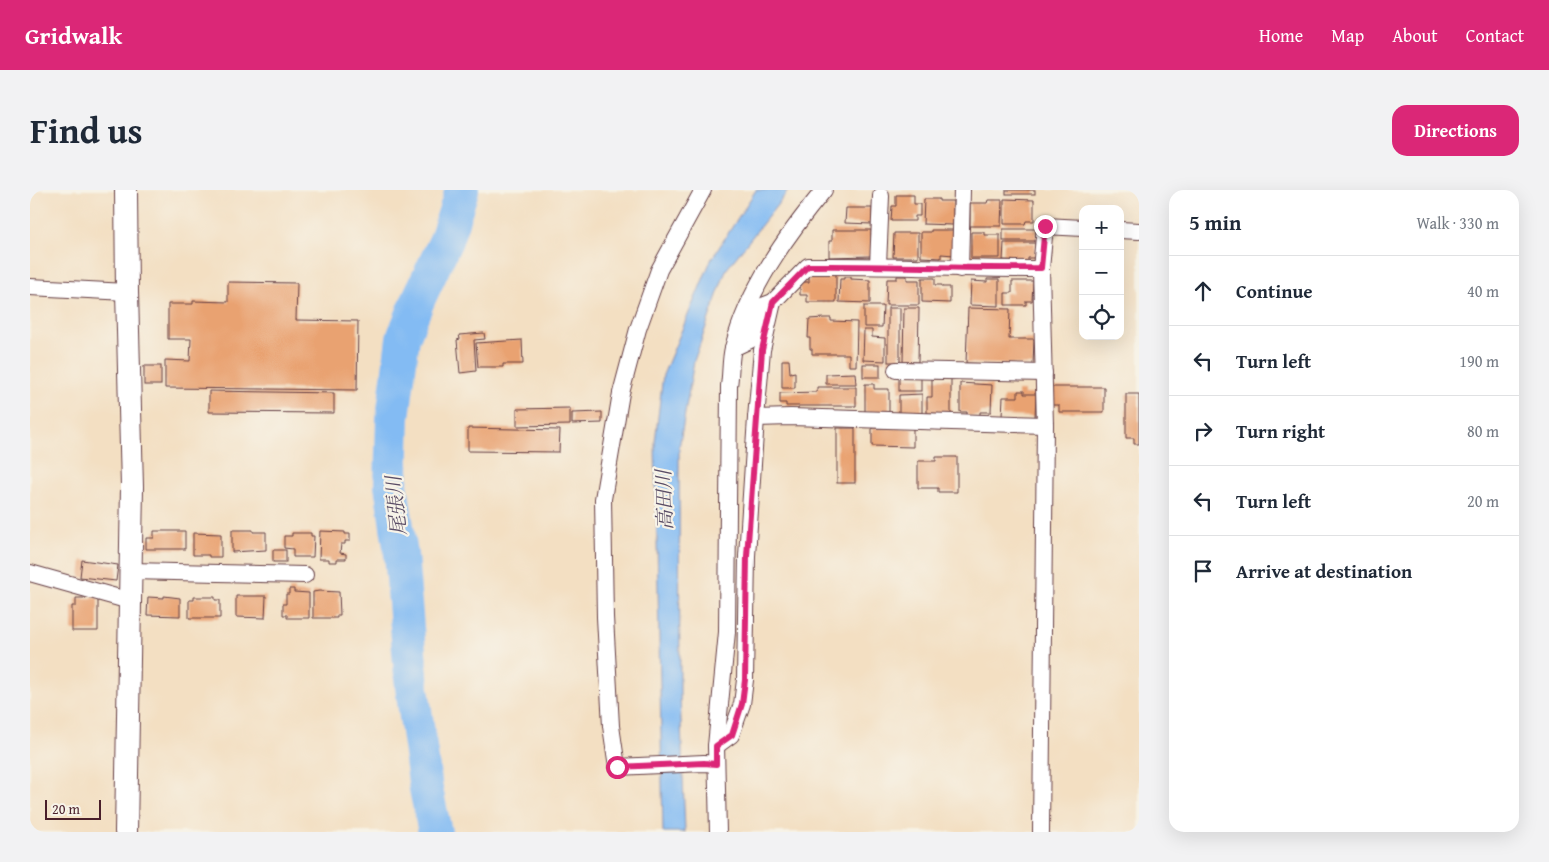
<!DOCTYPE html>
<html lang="en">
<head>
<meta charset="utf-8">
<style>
  :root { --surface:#fff; --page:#f2f2f3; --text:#1f2937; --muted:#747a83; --line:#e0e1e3; --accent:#db2777 }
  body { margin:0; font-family:"Gentium Book Plus","Noto Serif JP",serif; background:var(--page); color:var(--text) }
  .controls { position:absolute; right:15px; top:15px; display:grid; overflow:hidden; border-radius:10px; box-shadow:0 5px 20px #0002 }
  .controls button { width:45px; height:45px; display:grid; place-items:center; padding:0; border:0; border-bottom:1px solid var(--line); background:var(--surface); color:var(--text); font:25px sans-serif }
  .scale { position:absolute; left:15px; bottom:12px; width:56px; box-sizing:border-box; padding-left:5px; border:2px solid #4a1f2b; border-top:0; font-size:14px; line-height:18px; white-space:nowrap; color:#4a1f2b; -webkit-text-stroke:4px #f7f3e8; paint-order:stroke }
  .stop { position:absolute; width:15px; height:15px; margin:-11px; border:4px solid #db2777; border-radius:50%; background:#fff }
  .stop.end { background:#db2777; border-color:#fff; box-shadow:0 1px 5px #0008 }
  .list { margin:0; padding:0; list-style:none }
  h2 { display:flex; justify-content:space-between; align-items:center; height:65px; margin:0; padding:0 20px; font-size:21px }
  h2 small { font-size:16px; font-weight:400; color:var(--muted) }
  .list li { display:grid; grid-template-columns:32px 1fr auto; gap:15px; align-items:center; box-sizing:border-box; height:70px; padding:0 20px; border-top:1px solid var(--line) }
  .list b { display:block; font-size:19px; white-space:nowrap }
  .list em { font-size:16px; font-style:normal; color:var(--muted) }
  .icon { flex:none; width:28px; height:28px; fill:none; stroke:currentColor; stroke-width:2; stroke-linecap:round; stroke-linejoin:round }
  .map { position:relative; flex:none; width:1109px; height:642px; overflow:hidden; border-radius:15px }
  header { display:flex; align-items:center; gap:30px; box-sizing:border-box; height:70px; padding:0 25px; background:var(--accent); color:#fff }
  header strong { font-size:24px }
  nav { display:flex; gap:28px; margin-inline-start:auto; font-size:18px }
  .intro { display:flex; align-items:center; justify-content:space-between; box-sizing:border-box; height:120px; padding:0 30px }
  h1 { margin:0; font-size:35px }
  .button { padding:12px 22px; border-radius:15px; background:var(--accent); color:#fff; font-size:18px; font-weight:700 }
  main { display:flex; gap:30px; padding:0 30px }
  aside { flex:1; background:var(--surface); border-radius:15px; box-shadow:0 5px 20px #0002 }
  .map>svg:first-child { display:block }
</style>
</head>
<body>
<header>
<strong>Gridwalk</strong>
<nav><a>Home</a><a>Map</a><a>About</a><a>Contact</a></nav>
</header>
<div class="intro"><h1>Find us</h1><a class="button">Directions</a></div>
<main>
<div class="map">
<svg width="1109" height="642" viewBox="0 0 1109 642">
  <rect width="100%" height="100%" fill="#f7f3e8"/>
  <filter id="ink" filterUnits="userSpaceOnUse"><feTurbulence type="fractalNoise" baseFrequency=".02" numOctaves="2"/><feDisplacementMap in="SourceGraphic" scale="10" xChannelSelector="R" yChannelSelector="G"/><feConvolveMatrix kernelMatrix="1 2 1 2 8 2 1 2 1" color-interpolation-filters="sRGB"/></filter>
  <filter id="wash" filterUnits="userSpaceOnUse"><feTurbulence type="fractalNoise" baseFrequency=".0096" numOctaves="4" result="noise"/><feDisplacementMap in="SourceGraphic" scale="20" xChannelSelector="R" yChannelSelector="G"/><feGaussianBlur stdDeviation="1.12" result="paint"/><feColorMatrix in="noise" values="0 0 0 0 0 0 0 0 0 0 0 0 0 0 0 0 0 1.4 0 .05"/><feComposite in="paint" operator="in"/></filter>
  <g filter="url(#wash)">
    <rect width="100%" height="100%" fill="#f3dfc2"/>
    <polygon fill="#83bbf3" stroke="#666d8f" points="726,0 759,0 696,80 664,171 649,258 650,503 655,642 633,642 625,252 633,185 681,70"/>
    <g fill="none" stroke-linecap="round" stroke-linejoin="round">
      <polyline stroke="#83bbf3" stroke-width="34" points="405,642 396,599 382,498 371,364 361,295 363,228 373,148 389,108 416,50 432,0"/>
    </g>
    <g id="blocks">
      <g fill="#e9a271">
        <rect x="976" y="0" width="29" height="4"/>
        <polygon points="866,5 884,5 884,14 890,14 890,26 885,26 885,31 861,31 862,16 866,16"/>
        <polygon points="894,9 909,9 909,11 923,11 923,35 893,34"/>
        <polygon points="974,9 1004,10 1004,31 996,31 995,34 974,34"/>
        <polygon points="958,10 972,10 971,36 940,36 940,13 957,13"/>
        <polygon points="816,18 842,18 842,34 815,33"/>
        <rect x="973" y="39" width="33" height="12"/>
        <polygon points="802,40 841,40 841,66 799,67 799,51 802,51"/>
        <polygon points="901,40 925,40 924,65 911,64 911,68 891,67 891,42 901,42"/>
        <polygon points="941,42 954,42 954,45 970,45 970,68 941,68"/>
        <polygon points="864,43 888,43 888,67 863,67"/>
        <polygon points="974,53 1005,53 1005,68 998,68 998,71 973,70"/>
        <polygon points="779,83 806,84 806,112 777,112 777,105 770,105 770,92 779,92"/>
        <polygon points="867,86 877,86 877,90 889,90 889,115 856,115 857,89 867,89"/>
        <polygon points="814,87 821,87 821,89 840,90 840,113 809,112 810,89 814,89"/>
        <polygon points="892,88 905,88 905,95 912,95 912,97 920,97 920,113 892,112"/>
        <polygon points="957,89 969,89 969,116 940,115 941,91 957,92"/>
        <polygon points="982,91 1003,91 1002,111 996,111 996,115 975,115 975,103 982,103"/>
        <polygon points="198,92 267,93 266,130 328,131 327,200 135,198 135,170 160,171 161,149 138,149 138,114 163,114 163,111 198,112"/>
        <polygon points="834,116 853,116 852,137 834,137"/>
        <rect x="858" y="118" width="12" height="54"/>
        <polygon points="874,118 889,118 888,172 873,172"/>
        <polygon points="938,118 980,119 979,149 1004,149 1003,175 936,173"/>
        <polygon points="794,128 801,128 801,131 827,132 826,176 819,176 819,164 782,164 782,159 780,159 780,148 778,148 779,129"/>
        <polygon points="834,140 842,140 842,147 855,148 855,171 833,170"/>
        <polygon points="454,143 455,149 444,150 446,181 430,183 427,150 430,149 429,145"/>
        <polygon points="492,150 493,174 473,174 473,177 448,177 446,153"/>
        <polygon points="752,170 759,170 760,183 765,182 765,198 752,198"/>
        <rect x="833" y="174" width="17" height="13"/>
        <rect x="114" y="176" width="17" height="19"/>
        <polygon points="825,183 826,194 796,194 796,184"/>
        <rect x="869" y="187" width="22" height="14"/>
        <polygon points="902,189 921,189 921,224 897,223 897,207 902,207"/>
        <polygon points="930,193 962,195 961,222 950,222 950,226 937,226 937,222 930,222"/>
        <polygon points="835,194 844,194 844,199 859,199 859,222 835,222"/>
        <polygon points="787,197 826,197 826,216 756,216 756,213 750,213 750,203 787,202"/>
        <polygon points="1021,197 1074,197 1074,222 1029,222 1029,215 1021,215"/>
        <polygon points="179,201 304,203 304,223 179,222"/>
        <polygon points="988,201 994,201 994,204 1006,204 1005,227 972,226 973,207 988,207"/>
        <polygon points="892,204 892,223 869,223 869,205"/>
        <polygon points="1096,204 1109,204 1109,254 1104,254 1104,248 1096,248"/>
        <polygon points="540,218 540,235 487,236 487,219"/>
        <polygon points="572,222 572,233 542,234 542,223"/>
        <polygon points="438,238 530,240 529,262 438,261"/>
        <rect x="807" y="238" width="18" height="55"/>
        <polygon points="842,238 883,238 883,257 842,256"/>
        <polygon points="906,267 927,267 927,302 908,302 908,298 888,298 888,271 906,271"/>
        <polygon points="202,340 223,340 223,342 236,342 236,360 202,362"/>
        <polygon points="124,341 155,341 155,359 116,359 116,348 124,348"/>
        <polygon points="290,341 315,342 315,344 320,344 320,351 315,351 315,354 311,354 310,363 316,364 316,369 307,369 307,372 299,372 299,369 289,369"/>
        <polygon points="163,343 191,344 191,367 179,367 179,365 163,365"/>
        <polygon points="262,343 281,343 281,346 284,346 283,367 263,367 263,359 254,358 254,346 262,346"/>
        <rect x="243" y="360" width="13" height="12"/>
        <polygon points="52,370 88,375 86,391 50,387"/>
        <polygon points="259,399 264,399 264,402 279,403 279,428 257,428 257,425 253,425 253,414 256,414 256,404 259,404"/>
        <polygon points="289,401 309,402 310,425 307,425 307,428 283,428 283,402"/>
        <polygon points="134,406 150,408 150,426 117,425 118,407 134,408"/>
        <polygon points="206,406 236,406 235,428 206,427"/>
        <polygon points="164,407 185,407 185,410 190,410 190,428 159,428 159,410 164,410"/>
        <polygon points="46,408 68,408 68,441 42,441 42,416 46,416"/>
      </g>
    </g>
  </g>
  <g filter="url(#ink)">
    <use href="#blocks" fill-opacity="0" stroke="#633c42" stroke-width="1"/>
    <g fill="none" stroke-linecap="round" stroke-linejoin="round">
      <g stroke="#633c42" stroke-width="18">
        <g id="street">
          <polyline points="673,0 629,80 608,139 591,203 573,309 575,427 581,536 587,577 674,573 686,574"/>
          <polyline points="1090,40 1109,41"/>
          <polyline points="848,75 851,6"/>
          <polyline points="930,79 932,0"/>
          <polyline points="0,97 97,102"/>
          <path d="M 703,158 L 720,150 L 730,117 L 743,112 L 778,76 C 856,75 933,79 1011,79"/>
          <polyline points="866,180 1014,183"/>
          <polyline points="726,228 761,227 1015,235"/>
          <polyline points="101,381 275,385"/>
          <polyline points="0,383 100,411"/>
          <polyline points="686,556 701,545 712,514 715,490 717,366 726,228 732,160 743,112"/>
          <path d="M 688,642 L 686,556 L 697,442 L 699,196 C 701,183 700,170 703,158 C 718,99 756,46 794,0"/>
          <polyline points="1011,642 1015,235 1011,79 1015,36 1053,38"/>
        </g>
      </g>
      <g stroke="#633c42" stroke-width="24">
        <polyline id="secondary" points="96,642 102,297 97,102 96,0"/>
      </g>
      <use href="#street" stroke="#fff" stroke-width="16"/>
      <use href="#secondary" stroke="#fff" stroke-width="22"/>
    </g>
  </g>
  <g fill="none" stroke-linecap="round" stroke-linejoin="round" filter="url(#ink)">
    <path stroke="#db2777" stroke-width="6" d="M 587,577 L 674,573 L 686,574 L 686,556 L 702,545 L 712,514 L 715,490 L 717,366 L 732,160 L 743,112 L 778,76 C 856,75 933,79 1011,78 L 1015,36"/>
  </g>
  <g text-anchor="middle" stroke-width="4.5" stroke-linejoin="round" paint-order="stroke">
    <g font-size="20" font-style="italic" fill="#5b4e67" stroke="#f7f3e8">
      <text transform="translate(634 310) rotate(-92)" y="7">高田川</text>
      <text transform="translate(366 316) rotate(-96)" y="7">尾張川</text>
    </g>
  </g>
</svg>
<div class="controls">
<button>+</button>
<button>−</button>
<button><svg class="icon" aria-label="locate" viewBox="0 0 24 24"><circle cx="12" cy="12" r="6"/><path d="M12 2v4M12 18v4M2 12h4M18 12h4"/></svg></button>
</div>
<div class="scale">20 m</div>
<div class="stop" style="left:587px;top:577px"></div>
<div class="stop end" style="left:1015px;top:36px"></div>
</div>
<aside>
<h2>5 min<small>Walk · 330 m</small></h2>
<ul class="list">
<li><svg class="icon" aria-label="ahead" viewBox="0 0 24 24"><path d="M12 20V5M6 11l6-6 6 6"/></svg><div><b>Continue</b></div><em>40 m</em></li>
<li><svg class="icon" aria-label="left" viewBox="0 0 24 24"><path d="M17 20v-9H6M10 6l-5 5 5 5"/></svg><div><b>Turn left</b></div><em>190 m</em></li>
<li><svg class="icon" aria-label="right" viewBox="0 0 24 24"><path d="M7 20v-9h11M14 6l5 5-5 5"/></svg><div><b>Turn right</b></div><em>80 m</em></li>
<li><svg class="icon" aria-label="left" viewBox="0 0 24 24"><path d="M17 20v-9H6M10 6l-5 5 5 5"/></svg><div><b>Turn left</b></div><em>20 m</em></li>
<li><svg class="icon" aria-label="arrive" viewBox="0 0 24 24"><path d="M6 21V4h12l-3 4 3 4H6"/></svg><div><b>Arrive at destination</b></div></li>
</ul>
</aside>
</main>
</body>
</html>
